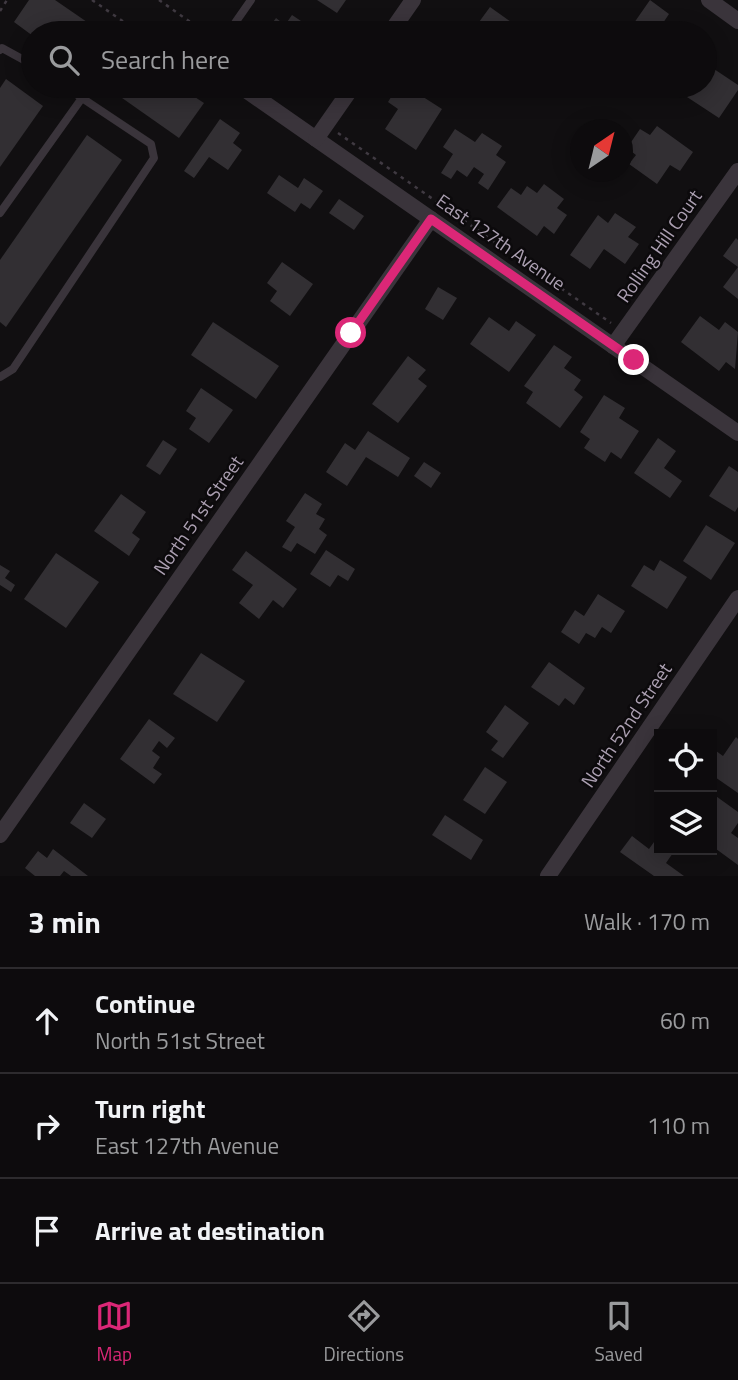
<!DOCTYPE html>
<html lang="en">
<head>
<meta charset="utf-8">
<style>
  :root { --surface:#0d0b0d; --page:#161416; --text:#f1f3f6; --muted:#9a9b9d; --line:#2d2b2e; --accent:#db2777 }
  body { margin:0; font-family:"Titillium Web",sans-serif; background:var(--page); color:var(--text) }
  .controls { position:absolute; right:21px; bottom:21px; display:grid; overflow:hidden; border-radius:0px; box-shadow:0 4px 18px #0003 }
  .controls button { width:63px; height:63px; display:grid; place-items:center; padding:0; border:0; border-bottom:2px solid var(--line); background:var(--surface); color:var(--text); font:35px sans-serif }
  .compass { position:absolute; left:570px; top:119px; width:63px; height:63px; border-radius:50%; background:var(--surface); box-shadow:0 4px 18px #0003; rotate:35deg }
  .stop { position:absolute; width:21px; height:21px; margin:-16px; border:5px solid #db2777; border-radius:50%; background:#fff }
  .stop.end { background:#db2777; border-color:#fff; box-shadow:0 2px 7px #0008 }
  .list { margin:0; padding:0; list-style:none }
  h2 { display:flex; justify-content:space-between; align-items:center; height:91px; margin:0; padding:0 28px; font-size:30px }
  h2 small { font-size:23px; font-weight:400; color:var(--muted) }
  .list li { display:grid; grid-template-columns:46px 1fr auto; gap:21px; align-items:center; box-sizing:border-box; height:105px; padding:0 28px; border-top:2px solid var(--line) }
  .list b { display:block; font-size:26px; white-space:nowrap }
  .list p { margin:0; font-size:23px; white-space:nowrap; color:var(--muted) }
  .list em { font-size:23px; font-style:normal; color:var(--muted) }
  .icon { flex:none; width:38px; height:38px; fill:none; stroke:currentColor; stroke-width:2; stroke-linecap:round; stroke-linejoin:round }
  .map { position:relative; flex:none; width:738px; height:876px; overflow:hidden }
  .search { position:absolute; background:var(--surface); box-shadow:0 4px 18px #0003; left:21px; right:21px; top:21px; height:77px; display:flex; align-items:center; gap:18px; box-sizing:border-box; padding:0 24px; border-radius:38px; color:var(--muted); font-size:26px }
  .sheet { height:406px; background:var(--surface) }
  nav { display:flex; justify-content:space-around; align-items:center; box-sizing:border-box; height:98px; border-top:2px solid var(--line); background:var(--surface); font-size:19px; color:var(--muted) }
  nav a { display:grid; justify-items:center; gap:4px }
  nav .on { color:var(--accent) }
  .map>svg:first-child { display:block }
</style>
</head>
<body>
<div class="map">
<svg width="738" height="876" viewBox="0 0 738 876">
  <rect width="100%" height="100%" fill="#110f11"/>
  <g fill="#322f33">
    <polygon points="29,0 55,0 103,33 33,33 33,36 14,22"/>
    <polygon points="317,0 346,0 337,13"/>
    <polygon points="650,0 669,14 663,23 678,33 627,33"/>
    <polygon points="490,7 518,27 514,33 471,33"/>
    <polygon points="292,15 319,33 265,33 276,18 285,25"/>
    <polygon points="708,65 738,85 738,90 719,118 687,97 694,86 705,86"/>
    <polygon points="6,79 43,106 0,167 0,88"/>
    <polygon points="105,86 178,86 204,103 179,138"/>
    <polygon points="398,86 406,86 442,109 416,150 385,129 398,109 388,102"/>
    <polygon points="220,119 240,133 233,143 242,150 228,170 209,157 194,178 184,171"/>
    <polygon points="657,126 693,152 680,171 670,165 657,184 629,164 636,155 627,148 640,129 650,135"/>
    <polygon points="455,129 475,142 482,133 502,146 496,155 506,162 488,190 478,183 484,174 474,167 467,177 457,170 451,179 441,173 453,154 443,147"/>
    <polygon points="87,135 122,160 6,327 0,322 0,260"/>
    <polygon points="279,175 298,188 304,178 323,191 310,209 301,203 295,212 267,193"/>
    <polygon points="544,184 564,199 557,208 567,215 554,234 544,226 537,236 497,207 511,188 521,195 527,186 537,193"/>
    <polygon points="339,199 364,216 354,230 329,213"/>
    <polygon points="615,213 636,227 628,237 639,244 625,264 604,249 590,269 570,255 598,215 608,223"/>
    <polygon points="736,238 738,240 738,299 723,287 738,267 723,256"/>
    <polygon points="282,262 313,284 290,316 270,301 277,291 267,283"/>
    <polygon points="438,287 457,298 443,320 425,309"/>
    <polygon points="700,316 719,330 725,322 738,332 735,369 726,362 719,371 681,342"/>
    <polygon points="489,317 509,331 516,321 536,335 509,372 470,344"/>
    <polygon points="213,322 279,366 256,399 191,355"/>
    <polygon points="554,345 572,357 564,368 581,380 574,390 583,397 560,428 526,403 533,392 524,386"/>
    <polygon points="408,356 426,370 418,379 427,386 398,423 372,404"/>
    <polygon points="201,388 233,410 209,443 189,429 196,418 186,411"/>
    <polygon points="604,395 625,408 619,418 639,431 621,459 611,452 605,462 584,448 590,439 580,432"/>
    <polygon points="368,431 410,458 398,477 366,457 347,486 326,472 345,443 355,450"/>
    <polygon points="658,438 676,451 664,468 682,481 670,498 634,473"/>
    <polygon points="163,440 177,449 160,475 146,466"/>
    <polygon points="424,462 441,473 431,488 414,476"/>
    <polygon points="729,466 738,472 738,507 735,512 709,496"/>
    <polygon points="305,493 322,504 316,514 325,519 319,529 327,535 315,554 297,543 291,552 282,547 295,527 286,521"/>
    <polygon points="121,494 146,512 132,533 140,539 129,556 94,531"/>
    <polygon points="706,525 735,543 711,580 683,561"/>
    <polygon points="326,550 355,569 348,581 338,575 330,587 310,574"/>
    <polygon points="246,551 297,589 283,608 273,600 259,619 239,603 253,585 232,570"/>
    <polygon points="56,553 99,582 66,628 24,599"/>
    <polygon points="660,560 687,577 667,609 631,586 644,565 654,571"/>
    <polygon points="0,565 10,571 5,578 15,585 11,592 0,585"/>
    <polygon points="598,594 625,611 611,633 602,627 595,638 586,633 579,644 561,632 575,610 584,616"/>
    <polygon points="201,653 245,681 217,722 173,694"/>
    <polygon points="549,662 585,688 574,705 565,698 559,706 531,687"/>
    <polygon points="505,705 529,723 503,758 491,750 498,741 486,732"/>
    <polygon points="149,719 175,738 167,748 159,741 152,751 160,757 153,768 162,774 154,784 120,759"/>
    <polygon points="736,737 738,739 738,793 712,775 712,748 723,756"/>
    <polygon points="485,767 507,782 485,814 463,800"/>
    <polygon points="713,794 738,812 738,823 731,833 738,838 738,865 712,846"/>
    <polygon points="84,803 106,819 92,838 70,823"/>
    <polygon points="445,815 483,840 471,860 432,835"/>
    <polygon points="659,835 659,850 675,850 666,863 684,876 654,876 620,852 632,836 649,849"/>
    <polygon points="53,849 88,876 71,876 64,871 60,876 35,876 25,868 38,851 47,858"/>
  </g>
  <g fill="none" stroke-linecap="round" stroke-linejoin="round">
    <g stroke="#403a42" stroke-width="2.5" stroke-dasharray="3.5 5" stroke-linecap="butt">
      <polyline points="92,0 140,33"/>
      <polyline points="159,0 206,33"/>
      <polyline points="0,11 7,0"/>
      <polyline points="270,86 283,95"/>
      <polyline points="338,133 611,323"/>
    </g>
    <g stroke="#3a343b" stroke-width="8">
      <polyline points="228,33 251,0"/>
      <polyline points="0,50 2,48 33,65"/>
      <polyline points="0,213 82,98"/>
      <polyline points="0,377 13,369 154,158 151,144 64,86"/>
    </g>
    <g stroke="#3a343b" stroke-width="16">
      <polyline points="709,0 738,21"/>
      <polyline points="390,33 413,0"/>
      <polyline points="240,86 738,433"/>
      <polyline points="316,139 353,86"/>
      <polyline points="613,346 738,171"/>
      <polyline points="0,835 431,219"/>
      <polyline points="548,876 738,598"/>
    </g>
  </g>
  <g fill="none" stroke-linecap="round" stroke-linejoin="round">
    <polyline stroke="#db2777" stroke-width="9" points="351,333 431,219 634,360"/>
  </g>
  <g text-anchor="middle" stroke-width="5" stroke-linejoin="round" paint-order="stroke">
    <g font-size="19" fill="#aca0b2" stroke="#0c0a0c">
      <text transform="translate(501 242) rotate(35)" y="7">East 127th Avenue</text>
      <text transform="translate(659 246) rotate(-55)" y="7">Rolling Hill Court</text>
      <text transform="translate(198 515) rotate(-55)" y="7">North 51st Street</text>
      <text transform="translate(626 725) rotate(-56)" y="7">North 52nd Street</text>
    </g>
  </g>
</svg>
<div class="controls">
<button><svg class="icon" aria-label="locate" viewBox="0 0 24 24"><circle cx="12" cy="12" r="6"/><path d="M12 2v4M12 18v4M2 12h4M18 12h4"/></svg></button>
<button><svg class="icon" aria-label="layers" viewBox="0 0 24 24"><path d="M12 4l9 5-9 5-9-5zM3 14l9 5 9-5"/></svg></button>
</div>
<svg class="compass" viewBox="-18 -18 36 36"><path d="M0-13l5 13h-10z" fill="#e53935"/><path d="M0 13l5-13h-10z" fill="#9a9b9d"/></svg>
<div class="stop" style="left:351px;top:333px"></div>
<div class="stop end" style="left:634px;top:360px"></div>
<div class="search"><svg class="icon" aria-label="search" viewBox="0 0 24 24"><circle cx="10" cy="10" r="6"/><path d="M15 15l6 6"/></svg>Search here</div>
</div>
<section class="sheet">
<h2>3 min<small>Walk · 170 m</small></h2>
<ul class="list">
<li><svg class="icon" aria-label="ahead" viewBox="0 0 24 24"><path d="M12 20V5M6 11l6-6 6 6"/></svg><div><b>Continue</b><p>North 51st Street</p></div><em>60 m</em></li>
<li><svg class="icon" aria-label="right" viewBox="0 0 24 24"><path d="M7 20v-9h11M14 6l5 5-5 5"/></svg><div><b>Turn right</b><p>East 127th Avenue</p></div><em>110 m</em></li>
<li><svg class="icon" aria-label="arrive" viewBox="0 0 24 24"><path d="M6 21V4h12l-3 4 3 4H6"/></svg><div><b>Arrive at destination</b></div></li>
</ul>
</section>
<nav>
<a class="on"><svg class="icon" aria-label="map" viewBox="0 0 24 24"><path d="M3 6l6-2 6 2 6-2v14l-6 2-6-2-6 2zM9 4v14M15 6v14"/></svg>Map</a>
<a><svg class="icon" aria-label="directions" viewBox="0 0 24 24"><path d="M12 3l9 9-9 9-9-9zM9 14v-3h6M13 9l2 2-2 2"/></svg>Directions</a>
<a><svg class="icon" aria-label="saved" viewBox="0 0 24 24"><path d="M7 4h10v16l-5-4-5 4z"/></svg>Saved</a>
</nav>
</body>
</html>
